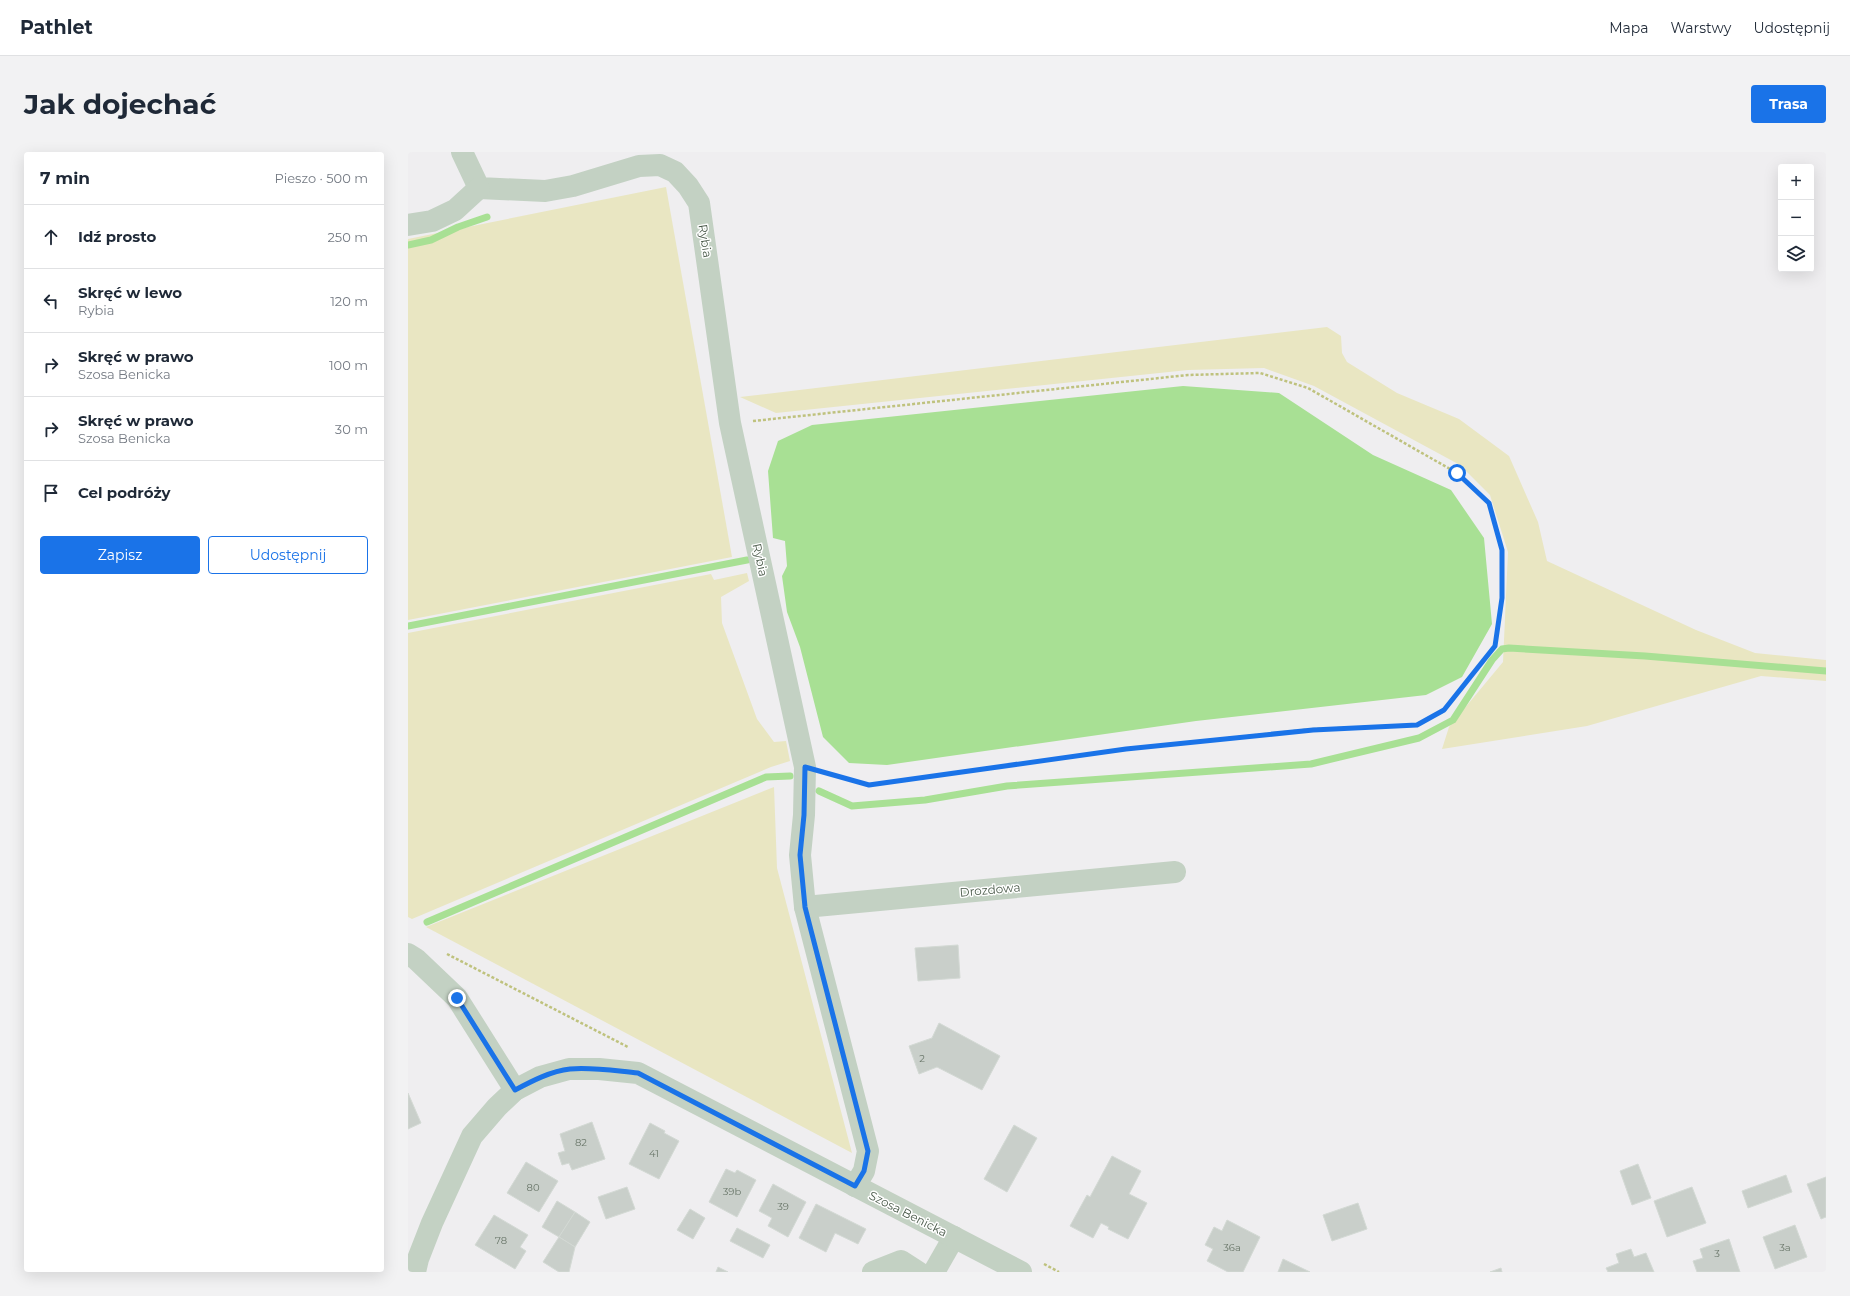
<!DOCTYPE html>
<html lang="pl">
<head>
<meta charset="utf-8">
<style>
  :root { --surface:#fff; --page:#f2f2f3; --text:#1f2937; --muted:#747a83; --line:#e0e1e3; --accent:#1a73e8 }
  body { margin:0; font-family:Montserrat,sans-serif; background:var(--page); color:var(--text) }
  .controls { position:absolute; right:12px; top:12px; display:grid; overflow:hidden; border-radius:4px; box-shadow:0 4px 16px #0002 }
  .controls button { width:36px; height:36px; display:grid; place-items:center; padding:0; border:0; border-bottom:1px solid var(--line); background:var(--surface); color:var(--text); font:20px sans-serif }
  .stop { position:absolute; width:12px; height:12px; margin:-9px; border:3px solid #1a73e8; border-radius:50%; background:#fff }
  .stop.end { background:#1a73e8; border-color:#fff; box-shadow:0 1px 4px #0008 }
  .list { margin:0; padding:0; list-style:none }
  h2 { display:flex; justify-content:space-between; align-items:center; height:52px; margin:0; padding:0 16px; font-size:17px }
  h2 small { font-size:13px; font-weight:400; color:var(--muted) }
  .list li { display:grid; grid-template-columns:26px 1fr auto; gap:12px; align-items:center; box-sizing:border-box; height:64px; padding:0 16px; border-top:1px solid var(--line) }
  .list b { display:block; font-size:15px; white-space:nowrap }
  .list p { margin:0; font-size:13px; white-space:nowrap; color:var(--muted) }
  .list em { font-size:13px; font-style:normal; color:var(--muted) }
  .actions { display:flex; gap:8px; padding:12px 16px }
  .actions a { flex:1; padding:9px 0; border:1px solid var(--accent); border-radius:4px; text-align:center; font-size:14px; color:var(--accent) }
  .actions .main { background:var(--accent); color:#fff }
  .icon { flex:none; width:22px; height:22px; fill:none; stroke:currentColor; stroke-width:2; stroke-linecap:round; stroke-linejoin:round }
  .map { position:relative; flex:none; width:1418px; height:1120px; overflow:hidden; border-radius:4px }
  header { display:flex; align-items:center; gap:24px; box-sizing:border-box; height:56px; padding:0 20px; background:var(--surface); border-bottom:1px solid var(--line) }
  header strong { font-size:19px }
  nav { display:flex; gap:22px; margin-inline-start:auto; font-size:14px }
  .intro { display:flex; align-items:center; justify-content:space-between; box-sizing:border-box; height:96px; padding:0 24px }
  h1 { margin:0; font-size:28px }
  .button { padding:10px 18px; border-radius:4px; background:var(--accent); color:#fff; font-size:14px; font-weight:700 }
  main { display:flex; gap:24px; padding:0 24px }
  aside { flex:1; background:var(--surface); border-radius:4px; box-shadow:0 4px 16px #0002 }
  .map>svg:first-child { display:block }
</style>
</head>
<body>
<header>
<strong>Pathlet</strong>
<nav><a>Mapa</a><a>Warstwy</a><a>Udostępnij</a></nav>
</header>
<div class="intro"><h1>Jak dojechać</h1><a class="button">Trasa</a></div>
<main>
<aside>
<h2>7 min<small>Pieszo · 500 m</small></h2>
<ul class="list">
<li><svg class="icon" aria-label="ahead" viewBox="0 0 24 24"><path d="M12 20V5M6 11l6-6 6 6"/></svg><div><b>Idź prosto</b></div><em>250 m</em></li>
<li><svg class="icon" aria-label="left" viewBox="0 0 24 24"><path d="M17 20v-9H6M10 6l-5 5 5 5"/></svg><div><b>Skręć w lewo</b><p>Rybia</p></div><em>120 m</em></li>
<li><svg class="icon" aria-label="right" viewBox="0 0 24 24"><path d="M7 20v-9h11M14 6l5 5-5 5"/></svg><div><b>Skręć w prawo</b><p>Szosa Benicka</p></div><em>100 m</em></li>
<li><svg class="icon" aria-label="right" viewBox="0 0 24 24"><path d="M7 20v-9h11M14 6l5 5-5 5"/></svg><div><b>Skręć w prawo</b><p>Szosa Benicka</p></div><em>30 m</em></li>
<li><svg class="icon" aria-label="arrive" viewBox="0 0 24 24"><path d="M6 21V4h12l-3 4 3 4H6"/></svg><div><b>Cel podróży</b></div></li>
</ul>
<div class="actions"><a class="main">Zapisz</a><a>Udostępnij</a></div>
</aside>
<div class="map">
<svg width="1418" height="1120" viewBox="0 0 1418 1120">
  <rect width="100%" height="100%" fill="#efeef0"/>
  <g fill="#e9e6c2">
    <polygon points="258,35 324,405 0,468 0,87"/>
    <polygon points="919,175 933,184 934,201 939,210 989,241 1051,267 1101,304 1130,370 1139,409 1288,478 1347,501 1418,508 1418,529 1353,524 1179,574 1034,597 1041,575 1095,510 1100,400 1082,343 1052,313 906,234 856,216 780,218 368,261 332,245"/>
    <polygon points="339,421 341,429 313,445 314,471 349,567 366,590 378,589 382,609 363,615 4,767 0,765 0,481 303,422 306,428"/>
    <polygon points="366,635 369,716 444,1001 18,775"/>
  </g>
  <polygon fill="#a8e094" points="775,234 871,241 965,303 1043,338 1076,386 1084,472 1054,525 1018,543 788,569 479,613 441,611 415,585 392,495 379,460 374,424 379,414 377,389 365,386 360,319 370,289 404,273"/>
  <g fill="none" stroke-linecap="round" stroke-linejoin="round">
    <g stroke="#a8e094" stroke-width="7">
      <polyline points="0,93 23,88 50,75 79,65"/>
      <polyline points="0,474 339,408"/>
      <polyline points="411,639 444,654 517,648 599,634 903,612 1011,586 1045,568 1084,508 1094,497 1101,496 1237,504 1418,519"/>
      <polyline points="19,770 358,625 382,624"/>
    </g>
  </g>
  <g fill="#c9cfca" stroke="#d3d9d4">
    <polygon points="550,793 552,826 510,829 507,796"/>
    <polygon points="531,871 592,904 574,938 529,915 511,922 501,894 524,886"/>
    <polygon points="0,941 13,971 0,977"/>
    <polygon points="184,970 197,1007 164,1018 161,1011 154,1013 150,1001 157,999 152,982"/>
    <polygon points="242,971 257,979 256,981 271,989 251,1027 221,1012"/>
    <polygon points="606,973 629,986 599,1040 576,1027"/>
    <polygon points="704,1004 733,1019 721,1042 739,1051 720,1087 700,1077 701,1075 693,1071 685,1086 662,1074 679,1043 682,1045"/>
    <polygon points="118,1010 150,1029 131,1060 99,1041"/>
    <polygon points="1230,1012 1243,1046 1224,1053 1212,1019"/>
    <polygon points="318,1017 327,1021 329,1018 348,1028 329,1065 301,1050"/>
    <polygon points="1378,1023 1384,1040 1340,1056 1334,1039"/>
    <polygon points="1418,1025 1418,1065 1413,1067 1399,1032"/>
    <polygon points="365,1032 398,1050 380,1085 360,1074 364,1066 351,1059"/>
    <polygon points="219,1035 227,1057 198,1067 190,1045"/>
    <polygon points="1284,1035 1298,1071 1259,1085 1246,1049"/>
    <polygon points="149,1049 167,1060 151,1085 134,1075"/>
    <polygon points="950,1051 959,1077 924,1089 915,1063"/>
    <polygon points="408,1052 458,1077 450,1092 427,1081 418,1100 391,1086"/>
    <polygon points="282,1057 297,1066 285,1087 269,1078"/>
    <polygon points="167,1060 182,1070 167,1095 151,1085"/>
    <polygon points="86,1063 120,1083 112,1095 118,1099 107,1117 67,1093"/>
    <polygon points="819,1068 852,1085 835,1120 820,1120 799,1109 805,1097 797,1093 806,1075 814,1079"/>
    <polygon points="1387,1073 1399,1105 1367,1117 1355,1085"/>
    <polygon points="329,1076 362,1093 355,1106 322,1089"/>
    <polygon points="151,1085 167,1095 161,1120 151,1120 135,1110"/>
    <polygon points="1321,1087 1332,1120 1289,1120 1285,1109 1295,1106 1292,1097"/>
    <polygon points="1223,1097 1226,1105 1238,1101 1246,1120 1200,1120 1198,1116 1211,1111 1208,1102"/>
    <polygon points="875,1107 902,1120 870,1120"/>
    <polygon points="310,1115 320,1120 308,1120"/>
    <polygon points="1093,1116 1094,1120 1082,1120"/>
  </g>
  <g fill="none" stroke-linecap="round" stroke-linejoin="round">
    <g stroke="#bfc27e" stroke-width="2.5" stroke-dasharray="3 2" stroke-linecap="butt">
      <polyline points="345,269 780,223 852,221 900,236 1049,321 1081,351 1094,398 1094,446 1087,494 1036,559 1009,573 905,577 718,597 461,633 420,621"/>
      <polyline points="39,802 220,895"/>
      <polyline points="636,1112 651,1120"/>
    </g>
    <g stroke="#c3d1c3" stroke-width="22">
      <polyline points="54,0 71,36 137,39 165,34 231,14 252,13 267,20 280,34 291,51 322,271 397,615 396,663 392,703 397,755 460,999 456,1019 447,1034"/>
      <polyline points="0,73 24,69 47,58 71,36"/>
      <polyline points="397,755 767,720"/>
      <polyline points="465,1120 493,1109 510,1120"/>
      <polyline points="526,1120 546,1085"/>
    </g>
    <g stroke="#c3d1c3" stroke-width="22">
      <polyline points="0,802 8,807 49,846 107,938"/>
      <polyline points="7,1120 10,1107 24,1071 64,984 89,955 107,938 132,925 161,917 191,917 230,921 613,1120"/>
    </g>
  </g>
  <g fill="none" stroke-linecap="round" stroke-linejoin="round">
    <path stroke="#1a73e8" stroke-width="5" d="M 49,846 L 107,938 C 124,929 143,919 162,917 C 185,915 208,919 230,921 L 447,1034 L 456,1019 L 460,999 L 397,755 L 392,703 L 396,663 L 397,615 L 461,633 L 718,597 L 905,578 L 1009,573 L 1036,558 L 1087,494 L 1094,446 L 1094,398 L 1081,351 L 1049,321"/>
  </g>
  <g text-anchor="middle" stroke-width="3" stroke-linejoin="round" paint-order="stroke">
    <g font-size="10" fill="#697669">
      <text x="514" y="910">2</text>
      <text x="173" y="994">82</text>
      <text x="246" y="1005">41</text>
      <text x="125" y="1039">80</text>
      <text x="324" y="1043">39b</text>
      <text x="375" y="1058">39</text>
      <text x="93" y="1092">78</text>
      <text x="824" y="1099">36a</text>
      <text x="1377" y="1099">3a</text>
      <text x="1309" y="1105">3</text>
    </g>
    <g font-size="12" fill="#495949" stroke="#fff">
      <text transform="translate(297 89) rotate(81)" y="4">Rybia</text>
      <text transform="translate(352 408) rotate(78)" y="4">Rybia</text>
      <text transform="translate(582 738) rotate(-5)" y="4">Drozdowa</text>
      <text transform="translate(500 1062) rotate(27)" y="4">Szosa Benicka</text>
    </g>
  </g>
</svg>
<div class="controls">
<button>+</button>
<button>−</button>
<button><svg class="icon" aria-label="layers" viewBox="0 0 24 24"><path d="M12 4l9 5-9 5-9-5zM3 14l9 5 9-5"/></svg></button>
</div>
<div class="stop" style="left:1049px;top:321px"></div>
<div class="stop end" style="left:49px;top:846px"></div>
</div>
</main>
</body>
</html>
